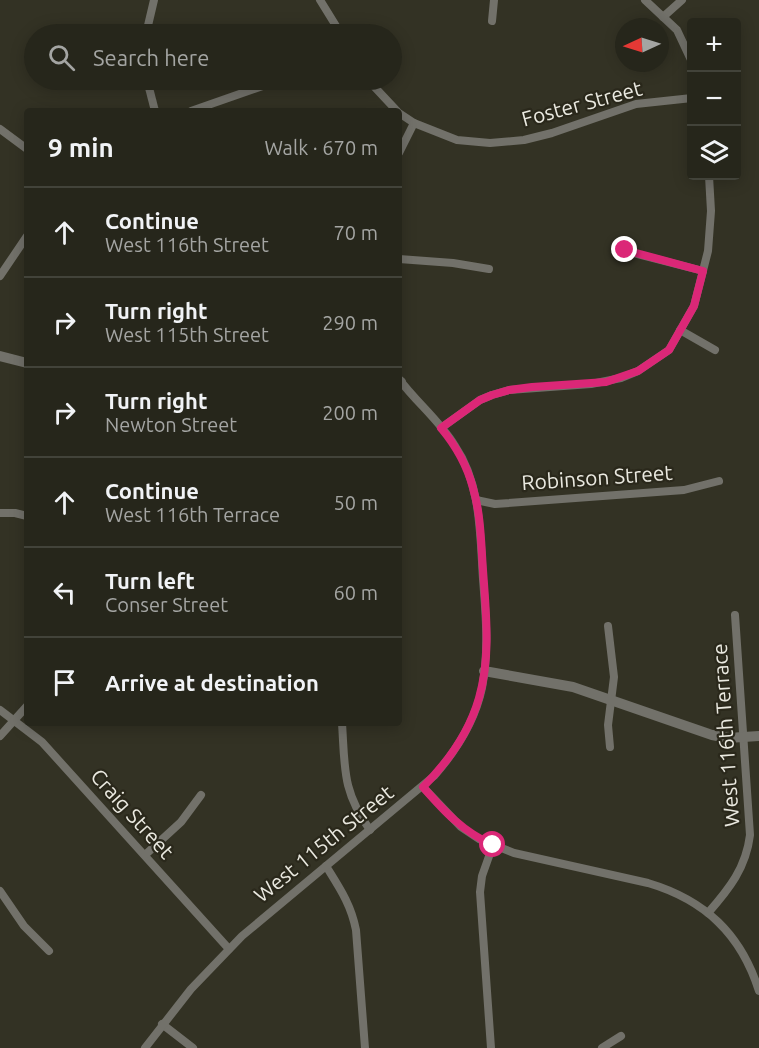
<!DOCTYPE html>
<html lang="en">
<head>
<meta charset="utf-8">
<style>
  :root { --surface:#26261b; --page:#323228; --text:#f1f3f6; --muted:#a4a5a3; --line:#42433a }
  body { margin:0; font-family:Ubuntu,sans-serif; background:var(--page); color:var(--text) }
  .controls { position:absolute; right:18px; top:18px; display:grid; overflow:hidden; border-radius:6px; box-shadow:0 3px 15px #0003 }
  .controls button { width:54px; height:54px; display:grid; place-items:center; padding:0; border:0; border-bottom:2px solid var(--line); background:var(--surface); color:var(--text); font:30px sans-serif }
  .compass { position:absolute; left:615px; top:18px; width:54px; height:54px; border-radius:50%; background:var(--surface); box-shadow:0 3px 15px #0003; rotate:266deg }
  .stop { position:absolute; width:18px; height:18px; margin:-14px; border:4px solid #db2777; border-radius:50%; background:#fff }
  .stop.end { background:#db2777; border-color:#fff; box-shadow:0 2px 6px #0008 }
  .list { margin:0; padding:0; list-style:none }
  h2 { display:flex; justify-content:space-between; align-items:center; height:78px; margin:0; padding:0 24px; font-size:26px }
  h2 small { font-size:20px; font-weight:400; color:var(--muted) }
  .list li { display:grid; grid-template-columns:39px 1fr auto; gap:18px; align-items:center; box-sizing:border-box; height:90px; padding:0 24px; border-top:2px solid var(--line) }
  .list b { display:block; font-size:22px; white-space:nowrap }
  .list p { margin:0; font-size:20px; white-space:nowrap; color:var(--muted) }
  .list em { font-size:20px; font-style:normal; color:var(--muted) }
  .icon { flex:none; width:33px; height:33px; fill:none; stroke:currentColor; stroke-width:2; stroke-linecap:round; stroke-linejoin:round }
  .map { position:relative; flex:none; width:759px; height:1048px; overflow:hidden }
  .search { position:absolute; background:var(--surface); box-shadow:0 3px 15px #0003; left:24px; top:24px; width:378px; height:66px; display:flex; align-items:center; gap:15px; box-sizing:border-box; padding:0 21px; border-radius:33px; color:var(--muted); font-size:22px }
  .panel { position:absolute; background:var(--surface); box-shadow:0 3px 15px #0003; left:24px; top:108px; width:378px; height:618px; border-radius:6px }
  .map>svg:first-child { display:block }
</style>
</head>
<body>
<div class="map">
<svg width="759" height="1048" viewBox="0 0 759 1048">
  <rect width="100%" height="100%" fill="#333224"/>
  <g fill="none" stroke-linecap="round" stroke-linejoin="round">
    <g stroke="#72716a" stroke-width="8">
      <polyline points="320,0 341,34"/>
      <polyline points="645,0 677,30 692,62"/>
      <polyline points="663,17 682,0"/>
      <polyline points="492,21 494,0"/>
      <polyline points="146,34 154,0"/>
      <polyline points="147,80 155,111"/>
      <polyline points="368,80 397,111"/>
      <polyline points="191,111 280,80"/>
      <polyline points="399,113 414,123 399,153"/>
      <polyline points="414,123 457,140 490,143 524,140 552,133 636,104 692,98"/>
      <polyline points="0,129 27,149"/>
      <polyline points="625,251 703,271"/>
      <polyline points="399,259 453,263 489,269"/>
      <polyline points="0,276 27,236"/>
      <polyline points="680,330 715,350"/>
      <polyline points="441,428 480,400 492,395 509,390 591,384 621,378 638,371 669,350 694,306 708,251 711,211 709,176"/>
      <polyline points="476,500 495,504 684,490 719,481"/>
      <polyline points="0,513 15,513 27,516"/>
      <polyline points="608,626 614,677 608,725 610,747"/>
      <polyline points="0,710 42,742 229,949"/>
      <path d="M 342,723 C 345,768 342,791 370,830"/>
      <polyline points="0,736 27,706"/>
      <path d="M 423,787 L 461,827 L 479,839 L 514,853 L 648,883 C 705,900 741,934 759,991"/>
      <polyline points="145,855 181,822 201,795"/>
      <path d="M 326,866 C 339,887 351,904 356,930 L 365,1048"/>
      <polyline points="0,891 24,926 49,951"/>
      <path d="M 708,913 C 729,889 746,868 750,835 L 735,615"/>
      <polyline points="162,1024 193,1048"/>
      <path d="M 145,1048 L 191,989 L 242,936 L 434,776 C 456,751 475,721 482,688 C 489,652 486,616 483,579 C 480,534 481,484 455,446 C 440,421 416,402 399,379"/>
      <polyline points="491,1048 480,892 482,876 493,845"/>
      <polyline points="602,1048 621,1036"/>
    </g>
    <g stroke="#72716a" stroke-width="10">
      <polyline points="0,356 27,363"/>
      <polyline points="399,384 401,382"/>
      <polyline points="484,671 573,687 712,735 728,738 759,736"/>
    </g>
  </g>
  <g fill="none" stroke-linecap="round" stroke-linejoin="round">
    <path stroke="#db2777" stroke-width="8" d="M 493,845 C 463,832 444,811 423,787 C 448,762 469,733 479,698 C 491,657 486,613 483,570 C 481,543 481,515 473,488 C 467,465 456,446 441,428 L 480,400 L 492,395 L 509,390 L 532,387 L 606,382 L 638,371 L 669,350 L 694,306 L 703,271 L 625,250"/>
  </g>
  <g text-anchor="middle" stroke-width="4.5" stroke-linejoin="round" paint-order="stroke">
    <g font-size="21" fill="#eae9e0" stroke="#2a281b">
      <text transform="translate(582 104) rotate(-15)" y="7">Foster Street</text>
      <text transform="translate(597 478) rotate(-4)" y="7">Robinson Street</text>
      <text transform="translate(726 735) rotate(-94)" y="7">West 116th Terrace</text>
      <text transform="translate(132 814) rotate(48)" y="7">Craig Street</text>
      <text transform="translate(324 844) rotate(-39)" y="7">West 115th Street</text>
    </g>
  </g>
</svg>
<div class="controls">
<button>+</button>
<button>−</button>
<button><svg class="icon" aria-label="layers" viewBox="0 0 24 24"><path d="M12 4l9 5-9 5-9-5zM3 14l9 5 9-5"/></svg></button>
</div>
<svg class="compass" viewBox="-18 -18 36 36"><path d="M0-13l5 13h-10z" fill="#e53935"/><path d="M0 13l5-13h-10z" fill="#a4a5a3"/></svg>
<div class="stop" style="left:493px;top:845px"></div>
<div class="stop end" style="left:625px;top:250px"></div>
<div class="search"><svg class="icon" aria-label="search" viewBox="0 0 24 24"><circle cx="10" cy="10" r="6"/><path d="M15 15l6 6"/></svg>Search here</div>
<section class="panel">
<h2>9 min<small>Walk · 670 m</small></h2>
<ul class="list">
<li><svg class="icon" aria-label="ahead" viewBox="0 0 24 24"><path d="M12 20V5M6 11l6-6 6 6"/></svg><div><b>Continue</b><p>West 116th Street</p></div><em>70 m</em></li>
<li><svg class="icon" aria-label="right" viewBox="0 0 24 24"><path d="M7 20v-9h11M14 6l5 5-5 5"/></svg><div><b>Turn right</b><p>West 115th Street</p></div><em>290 m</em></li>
<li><svg class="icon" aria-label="right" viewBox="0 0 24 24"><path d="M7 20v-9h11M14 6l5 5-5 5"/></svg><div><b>Turn right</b><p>Newton Street</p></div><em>200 m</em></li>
<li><svg class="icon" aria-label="ahead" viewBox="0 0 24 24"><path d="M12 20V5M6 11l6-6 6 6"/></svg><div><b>Continue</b><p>West 116th Terrace</p></div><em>50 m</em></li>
<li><svg class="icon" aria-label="left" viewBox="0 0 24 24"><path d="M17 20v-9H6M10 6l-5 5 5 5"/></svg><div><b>Turn left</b><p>Conser Street</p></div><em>60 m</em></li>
<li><svg class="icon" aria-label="arrive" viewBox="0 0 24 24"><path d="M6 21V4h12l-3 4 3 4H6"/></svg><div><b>Arrive at destination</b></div></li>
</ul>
</section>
</div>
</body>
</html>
